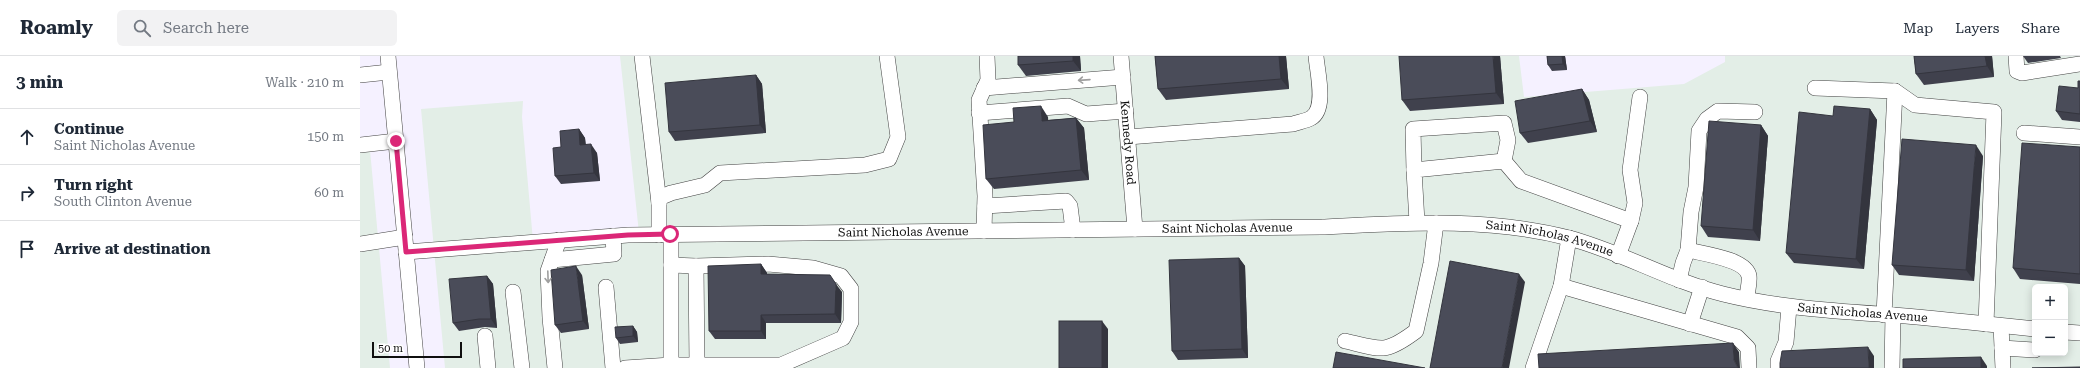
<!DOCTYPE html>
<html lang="en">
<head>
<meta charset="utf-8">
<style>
  :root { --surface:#fff; --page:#f2f2f3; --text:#1f2937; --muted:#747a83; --line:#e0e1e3 }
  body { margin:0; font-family:"Roboto Serif",serif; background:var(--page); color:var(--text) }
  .controls { position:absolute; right:12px; bottom:12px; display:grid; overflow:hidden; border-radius:6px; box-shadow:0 2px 10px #0003 }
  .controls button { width:36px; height:36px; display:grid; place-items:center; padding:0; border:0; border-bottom:1px solid var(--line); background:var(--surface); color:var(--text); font:20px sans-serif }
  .scale { position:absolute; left:12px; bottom:10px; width:90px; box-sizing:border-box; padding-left:4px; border:2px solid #0f0f0f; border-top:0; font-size:11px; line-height:14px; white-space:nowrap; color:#0f0f0f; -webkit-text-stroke:3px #fff; paint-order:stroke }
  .stop { position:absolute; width:12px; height:12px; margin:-9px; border:3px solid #db2777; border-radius:50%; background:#fff }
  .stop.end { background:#db2777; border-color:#fff; box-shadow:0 1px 4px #0008 }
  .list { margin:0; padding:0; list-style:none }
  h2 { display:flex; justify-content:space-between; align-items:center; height:52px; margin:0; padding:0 16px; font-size:17px }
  h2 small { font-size:13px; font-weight:400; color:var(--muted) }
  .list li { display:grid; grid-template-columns:26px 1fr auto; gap:12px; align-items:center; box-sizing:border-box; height:56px; padding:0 16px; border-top:1px solid var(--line) }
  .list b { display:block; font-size:15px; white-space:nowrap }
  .list p { margin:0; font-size:13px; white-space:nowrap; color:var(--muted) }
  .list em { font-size:13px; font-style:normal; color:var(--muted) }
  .icon { flex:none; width:22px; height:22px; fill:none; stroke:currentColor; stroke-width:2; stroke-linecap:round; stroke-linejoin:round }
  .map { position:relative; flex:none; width:1720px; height:312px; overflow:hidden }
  header { display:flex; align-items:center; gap:24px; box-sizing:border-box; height:56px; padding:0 20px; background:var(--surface); border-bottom:1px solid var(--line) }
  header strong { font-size:19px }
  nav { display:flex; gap:22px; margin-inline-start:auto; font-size:14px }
  .search { width:280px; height:36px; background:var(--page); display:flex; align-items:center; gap:10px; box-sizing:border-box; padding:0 14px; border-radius:6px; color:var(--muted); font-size:15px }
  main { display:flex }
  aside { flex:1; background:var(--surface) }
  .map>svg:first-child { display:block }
</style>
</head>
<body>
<header>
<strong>Roamly</strong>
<div class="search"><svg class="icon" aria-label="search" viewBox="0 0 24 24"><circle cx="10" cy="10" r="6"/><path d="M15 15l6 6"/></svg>Search here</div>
<nav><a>Map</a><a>Layers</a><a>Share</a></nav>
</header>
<main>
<aside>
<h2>3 min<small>Walk · 210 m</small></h2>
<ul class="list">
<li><svg class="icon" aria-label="ahead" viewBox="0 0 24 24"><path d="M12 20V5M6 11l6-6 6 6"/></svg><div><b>Continue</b><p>Saint Nicholas Avenue</p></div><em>150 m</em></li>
<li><svg class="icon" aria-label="right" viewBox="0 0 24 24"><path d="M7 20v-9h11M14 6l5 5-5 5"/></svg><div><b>Turn right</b><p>South Clinton Avenue</p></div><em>60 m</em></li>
<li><svg class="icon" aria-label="arrive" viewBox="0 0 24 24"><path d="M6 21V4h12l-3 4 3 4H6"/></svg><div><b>Arrive at destination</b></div></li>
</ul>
</aside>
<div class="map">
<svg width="1720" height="312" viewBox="0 0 1720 312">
  <rect width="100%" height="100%" fill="#f5f1ff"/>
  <g fill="#e3eee7" fill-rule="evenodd">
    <path d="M 260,0 L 1159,0 L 1164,41 L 1324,28 L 1365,6 L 1365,0 L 1720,0 L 1720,312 L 85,312 L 61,53 L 163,45 L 162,61 L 173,185 L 279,177 ZM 1675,231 L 1705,231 L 1705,297 L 1675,297 Z"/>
    <polygon points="9,83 30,312 0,312 0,84"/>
  </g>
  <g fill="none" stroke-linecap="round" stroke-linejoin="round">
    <g stroke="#424242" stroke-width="16">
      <g id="minor">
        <polyline points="28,0 57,312"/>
        <polyline points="282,0 299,147"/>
        <path id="s1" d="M 761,0 L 775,173"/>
        <polyline points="1656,0 1657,15 1662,17 1720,8"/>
        <polyline points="0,19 29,16"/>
        <polyline points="624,32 763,21"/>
        <polyline points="1455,32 1535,35 1524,259"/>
        <polyline points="1535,35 1555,49 1634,56 1626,268"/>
        <polyline points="619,57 708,50 726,58 766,55"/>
        <polyline points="1664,77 1720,81"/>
        <path d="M 768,81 L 933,68 C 938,66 946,65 951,62 C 967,53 957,15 956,0"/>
        <polyline points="0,89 36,85"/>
        <polyline points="1054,114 1053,73 1144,67 1148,84 1144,105"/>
        <polyline points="625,150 706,145 710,150 713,174"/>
        <polyline points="1271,165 1275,147 1270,114 1280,41"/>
        <polyline points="1057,166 1054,114 1144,105 1161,125 1271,165 1258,200"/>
        <polyline points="624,175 625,140 619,44 628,24 627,0"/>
        <polyline points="311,178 311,309"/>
        <polyline points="299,179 299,142 311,137 345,129 360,117 505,109 529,103 538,81 527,0"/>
        <polyline points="0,188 45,181"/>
        <path d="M 1328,194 C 1344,198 1386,203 1389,220 C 1390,227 1387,236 1387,242"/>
        <path id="s2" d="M 46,196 L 268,179 L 962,171 C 1044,167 1129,161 1209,182 C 1262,196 1310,225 1363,238 C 1419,252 1476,255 1533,259 C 1581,263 1628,268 1675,273"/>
        <polyline points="192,204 254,198 253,180"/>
        <polyline points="311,209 336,210 337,309"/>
        <polyline points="1319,224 1323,207 1328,194 1331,156 1336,131 1339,75 1347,63 1358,55 1395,56"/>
        <polyline points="1201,230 1377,281 1388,292 1389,312"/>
        <polyline points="246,231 253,312"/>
        <polyline points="153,236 162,312"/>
        <polyline points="1330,268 1342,231"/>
        <polyline points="1641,270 1643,312"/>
        <polyline points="1705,276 1720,277"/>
        <polyline points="125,280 128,312"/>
        <path d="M 985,285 C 1021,293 1024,299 1056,275 L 1071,207 L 1076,167"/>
        <polyline points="1642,292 1675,294"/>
        <polyline points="195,312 190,262 188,215 199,184"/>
        <polyline points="265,312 311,309 421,309 483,282 491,266 491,233 481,220 453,212 408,208 336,210"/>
        <polyline points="1173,312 1201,230 1209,182"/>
        <polyline points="1418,312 1418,305 1426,286 1429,251"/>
        <polyline points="1532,312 1533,259"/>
      </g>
    </g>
    <use href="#minor" stroke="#fff" stroke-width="15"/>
  </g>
  <g fill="#40414d">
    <polygon points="658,0 720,0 721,15 666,20 658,9"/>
    <polygon points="795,0 926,0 929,33 806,44 798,33"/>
    <polygon points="1140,0 1144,48 1050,55 1042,44"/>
    <polygon points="1187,0 1205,0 1207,14 1192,15 1188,9"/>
    <polygon points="1554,0 1632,0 1634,21 1564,29 1556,18"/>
    <polygon points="1663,0 1700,0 1701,2 1668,7"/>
    <polygon points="396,19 402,28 406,77 315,85 309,76"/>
    <polygon points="1720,25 1720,66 1702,64 1696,55 1718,32"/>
    <polygon points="1222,33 1229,44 1237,76 1168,87 1160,77"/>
    <polygon points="1510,53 1517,64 1504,213 1434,207 1426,197 1473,60"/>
    <polygon points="688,61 688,64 716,62 724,72 729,124 634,133 626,123"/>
    <polygon points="1401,69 1408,80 1400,185 1348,181 1341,170"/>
    <polygon points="219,73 225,82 226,89 237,97 240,125 201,128 195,120 201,91"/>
    <polygon points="1720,91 1720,228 1660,223 1653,212"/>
    <polygon points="1623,100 1614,225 1539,219 1532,209"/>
    <polygon points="879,202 885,210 888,302 818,304 812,295"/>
    <polygon points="401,208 407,217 407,218 482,236 481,267 406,267 406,283 355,283 349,275"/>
    <polygon points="222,219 229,273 201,277 195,269"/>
    <polygon points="127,220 133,228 137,272 125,271 99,275 93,267"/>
    <polygon points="273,270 277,276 278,286 260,288 256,282"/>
  </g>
  <g fill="#34353e">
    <polygon points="713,0 720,0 721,15 713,5"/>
    <polygon points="919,0 926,0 929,33 921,23"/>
    <polygon points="1133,0 1140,0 1144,48 1136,37"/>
    <polygon points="1202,0 1205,0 1207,14 1203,8"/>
    <polygon points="1625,0 1632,0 1634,21 1627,10"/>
    <polygon points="396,19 402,28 406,77 400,69"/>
    <polygon points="1222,33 1229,44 1237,76 1230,65"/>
    <polygon points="681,50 688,61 689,76 682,65"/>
    <polygon points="1510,53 1517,64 1504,213 1496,203"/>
    <polygon points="716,62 724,72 729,124 721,114"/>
    <polygon points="1401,69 1408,80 1400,185 1393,174"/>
    <polygon points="219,73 225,82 226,98 220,89"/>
    <polygon points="231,88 237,97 240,125 234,117"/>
    <polygon points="1616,89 1623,100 1614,225 1606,214"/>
    <polygon points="879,202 885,210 888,302 882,293"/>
    <polygon points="401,208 407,217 407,227 401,218"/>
    <polygon points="216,210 222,219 229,273 223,265"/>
    <polygon points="1159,218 1165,226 1149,312 1142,312"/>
    <polygon points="127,220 133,228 137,272 131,263"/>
    <polygon points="476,228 482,236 481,267 475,258"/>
    <polygon points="401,259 406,267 406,283 401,275"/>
    <polygon points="742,265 748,273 748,312 742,312"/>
    <polygon points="273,270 277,276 278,286 273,280"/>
    <polygon points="1373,287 1379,296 1380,312 1378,312 1374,304"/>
    <polygon points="1508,291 1514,300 1514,312 1509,312"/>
    <polygon points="1621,301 1627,310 1627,312 1621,312"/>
  </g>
  <g fill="#4a4c59" stroke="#34353e">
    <polygon points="658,0 713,0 713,5 658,9"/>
    <polygon points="795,0 919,0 921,23 798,33"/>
    <polygon points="1039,0 1133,0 1136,37 1042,44"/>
    <polygon points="1187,0 1202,0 1203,8 1188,9"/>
    <polygon points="1554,0 1625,0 1627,10 1556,18"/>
    <polygon points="396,19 400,69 309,76 305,27"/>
    <polygon points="1718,25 1720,25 1720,58 1696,55 1699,30 1718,32"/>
    <polygon points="1222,33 1230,65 1160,77 1155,45"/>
    <polygon points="681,50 682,65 716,62 721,114 626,123 623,69 654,66 653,52"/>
    <polygon points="1474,50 1510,53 1496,203 1426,197 1439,56 1473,60"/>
    <polygon points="1349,65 1401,69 1393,174 1341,170"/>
    <polygon points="219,73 220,89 231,88 234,117 195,120 193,92 201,91 200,75"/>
    <polygon points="1542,83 1616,89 1606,214 1532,209"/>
    <polygon points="1662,87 1720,91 1720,218 1653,212"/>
    <polygon points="879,202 882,293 812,295 809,204"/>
    <polygon points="1090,205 1159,218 1142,312 1070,312"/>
    <polygon points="401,208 401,218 470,219 476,228 475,258 401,259 401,275 349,275 348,210"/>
    <polygon points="216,210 223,265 195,269 191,214"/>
    <polygon points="127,220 131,263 119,263 93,267 89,223"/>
    <rect x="699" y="265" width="43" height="47"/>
    <polygon points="273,270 273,280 256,282 255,271"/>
    <polygon points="1373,287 1374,304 1378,312 1179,312 1178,298"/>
    <polygon points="1508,291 1509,312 1420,312 1420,307 1422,295"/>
    <polygon points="976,296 1065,312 973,312"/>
    <polygon points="1621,301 1621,312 1543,312 1543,303"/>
    <polygon points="1720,311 1720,312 1672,312"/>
  </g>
  <defs><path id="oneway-shaft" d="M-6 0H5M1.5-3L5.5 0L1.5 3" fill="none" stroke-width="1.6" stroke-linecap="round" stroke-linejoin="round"/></defs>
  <g stroke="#9f9f9f">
    <use href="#oneway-shaft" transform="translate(724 24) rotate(176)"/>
    <use href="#oneway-shaft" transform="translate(188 221) rotate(88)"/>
  </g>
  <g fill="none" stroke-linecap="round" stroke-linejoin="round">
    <polyline stroke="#db2777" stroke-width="5" points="36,85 46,196 268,179 310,178"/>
  </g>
  <g text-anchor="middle" stroke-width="4" stroke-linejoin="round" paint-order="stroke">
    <g font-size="12" fill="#0f0f0f" stroke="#fff">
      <text dy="4" stroke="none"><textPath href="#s1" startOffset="87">Kennedy Road</textPath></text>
      <text dy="4" stroke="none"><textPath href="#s2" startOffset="822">Saint Nicholas Avenue</textPath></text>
      <text dy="4" stroke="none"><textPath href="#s2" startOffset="498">Saint Nicholas Avenue</textPath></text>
      <text dy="4" stroke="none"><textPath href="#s2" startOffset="1146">Saint Nicholas Avenue</textPath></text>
      <text dy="4" stroke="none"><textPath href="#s2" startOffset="1470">Saint Nicholas Avenue</textPath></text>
    </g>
  </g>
</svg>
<div class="controls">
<button>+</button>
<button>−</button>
</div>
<div class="scale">50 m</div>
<div class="stop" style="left:310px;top:178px"></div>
<div class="stop end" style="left:36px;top:85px"></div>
</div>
</main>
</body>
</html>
